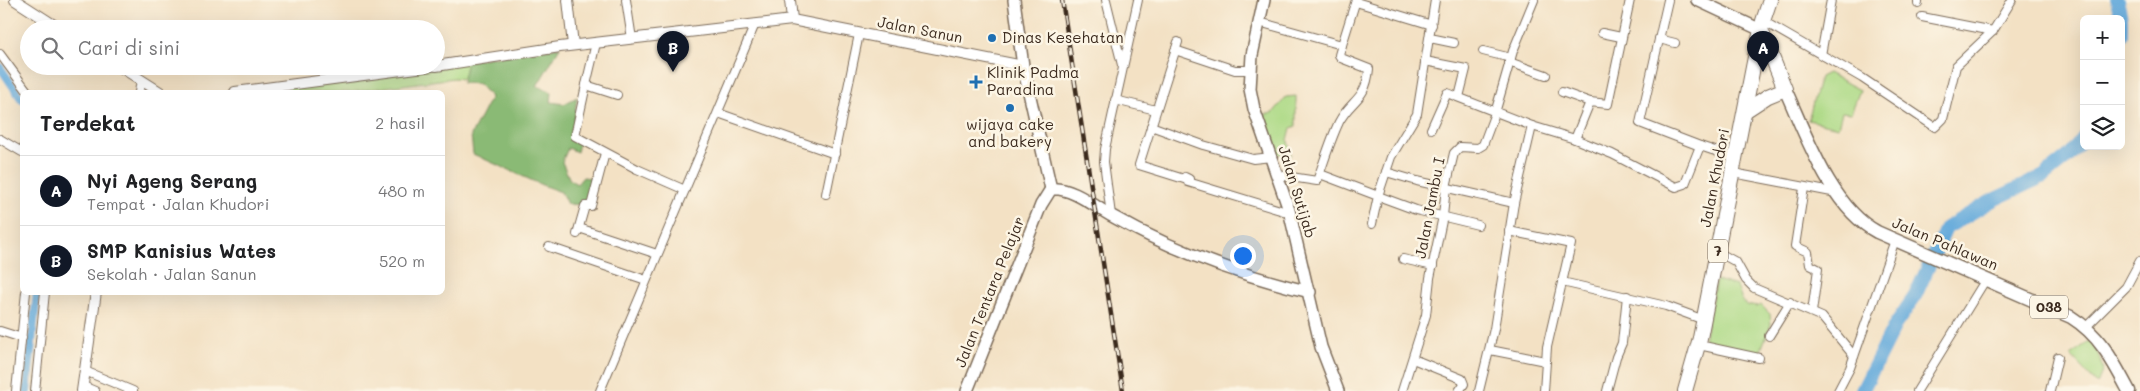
<!DOCTYPE html>
<html lang="id">
<head>
<meta charset="utf-8">
<style>
  :root { --surface:#fff; --page:#f2f2f2; --text:#202124; --muted:#757577; --line:#e0e0e0; --accent:#111827 }
  body { margin:0; font-family:Mali,sans-serif; background:var(--page); color:var(--text) }
  .controls { position:absolute; right:15px; top:15px; display:grid; overflow:hidden; border-radius:8px; box-shadow:0 5px 20px #0002 }
  .controls button { width:45px; height:45px; display:grid; place-items:center; padding:0; border:0; border-bottom:1px solid var(--line); background:var(--surface); color:var(--text); font:25px sans-serif }
  .you { position:absolute; left:1242px; top:255px; width:18px; height:18px; margin:-12px; border:4px solid #fff; border-radius:50%; background:#1a73e8; box-shadow:0 0 0 8px #1a73e833 }
  .badge { display:grid; place-items:center; width:32px; height:32px; border-radius:50%; background:var(--accent); color:#fff; font-size:16px; font-weight:700 }
  .pin { position:absolute; translate:-50% -41px; filter:drop-shadow(0 1px 2px #0008) }
  .pin::after { content:''; position:absolute; top:26px; width:18px; height:15px; background:inherit; clip-path:polygon(0 0,100% 0,50% 100%) }
  .list { margin:0; padding:0; list-style:none }
  h2 { display:flex; justify-content:space-between; align-items:center; height:65px; margin:0; padding:0 20px; font-size:21px }
  h2 small { font-size:16px; font-weight:400; color:var(--muted) }
  .list li { display:grid; grid-template-columns:32px 1fr auto; gap:15px; align-items:center; box-sizing:border-box; height:70px; padding:0 20px; border-top:1px solid var(--line) }
  .list b { display:block; font-size:19px; white-space:nowrap }
  .list p { margin:0; font-size:16px; white-space:nowrap; color:var(--muted) }
  .list em { font-size:16px; font-style:normal; color:var(--muted) }
  .icon { flex:none; width:28px; height:28px; fill:none; stroke:currentColor; stroke-width:2; stroke-linecap:round; stroke-linejoin:round }
  .map { position:relative; flex:none; width:2140px; height:391px; overflow:hidden }
  .search { position:absolute; background:var(--surface); box-shadow:0 5px 20px #0002; left:20px; top:20px; width:425px; height:55px; display:flex; align-items:center; gap:12px; box-sizing:border-box; padding:0 18px; border-radius:28px; color:var(--muted); font-size:19px }
  .panel { position:absolute; background:var(--surface); box-shadow:0 5px 20px #0002; left:20px; top:90px; width:425px; height:205px; border-radius:8px }
  .map>svg:first-child { display:block }
</style>
</head>
<body>
<div class="map">
<svg width="2140" height="391" viewBox="0 0 2140 391">
  <rect width="100%" height="100%" fill="#fcf5e5"/>
  <filter id="ink" filterUnits="userSpaceOnUse"><feTurbulence type="fractalNoise" baseFrequency=".02" numOctaves="2"/><feDisplacementMap in="SourceGraphic" scale="10" xChannelSelector="R" yChannelSelector="G"/><feConvolveMatrix kernelMatrix="1 2 1 2 8 2 1 2 1" color-interpolation-filters="sRGB"/></filter>
  <filter id="wash" filterUnits="userSpaceOnUse"><feTurbulence type="fractalNoise" baseFrequency=".0096" numOctaves="4" result="noise"/><feDisplacementMap in="SourceGraphic" scale="20" xChannelSelector="R" yChannelSelector="G"/><feGaussianBlur stdDeviation="1.12" result="paint"/><feColorMatrix in="noise" values="0 0 0 0 0 0 0 0 0 0 0 0 0 0 0 0 0 1.4 0 .05"/><feComposite in="paint" operator="in"/></filter>
  <g filter="url(#wash)">
    <rect width="100%" height="100%" fill="#f3e1c4"/>
    <g fill="#aeda87" stroke="#748252">
      <polygon points="467,61 463,79 454,78 350,92 232,92"/>
      <polygon points="1828,73 1860,90 1851,113 1842,112 1838,127 1808,120 1820,77"/>
      <polygon points="1296,96 1296,126 1291,128 1288,140 1291,155 1276,154 1262,115 1273,113 1286,97"/>
      <polygon points="1716,280 1737,286 1741,298 1746,305 1757,307 1761,305 1770,314 1771,324 1759,355 1703,346"/>
      <polygon points="2093,339 2103,369 2097,384 2070,355"/>
    </g>
    <polygon fill="#8aba74" stroke="#627249" points="560,47 537,86 552,92 551,102 564,104 577,97 572,135 580,139 577,152 568,148 562,162 570,180 577,184 583,177 591,178 587,205 567,204 561,192 542,185 473,154 471,135 491,97 479,84 462,83 467,61"/>
    <g fill="none" stroke-linecap="round" stroke-linejoin="round">
      <g stroke="#65aadb" stroke-width="8">
        <polyline points="0,67 22,100"/>
        <polyline points="27,391 37,292"/>
      </g>
      <g stroke="#65aadb" stroke-width="14">
        <polyline points="2117,0 2121,18 2121,35"/>
        <polyline points="1862,391 1895,325 1915,296 1946,228 1993,200 2044,176 2070,155 2084,137"/>
      </g>
    </g>
  </g>
  <g filter="url(#ink)">
    <g fill="none" stroke-linecap="round" stroke-linejoin="round">
      <g stroke="#7b6a58" stroke-width="10">
        <g id="minor">
          <polyline points="626,0 632,39"/>
          <polyline points="1106,0 1122,65"/>
          <polyline points="1435,0 1417,114 1391,157 1378,196 1416,210 1478,225"/>
          <polyline points="1668,0 1640,123 1700,146"/>
          <polyline points="1356,2 1432,25"/>
          <polyline points="1918,3 1918,0"/>
          <polyline points="1922,17 1993,31"/>
          <polyline points="1763,21 1862,78 1935,127 1943,119 1956,66 1993,31 2012,0"/>
          <polyline points="1259,22 1342,45 1356,0"/>
          <polyline points="1602,33 1621,37"/>
          <polyline points="1430,38 1454,43"/>
          <polyline points="1659,39 1675,43"/>
          <polyline points="1178,42 1139,165 1184,179 1185,177 1189,179 1188,182 1290,213"/>
          <polyline points="596,43 586,85 617,95"/>
          <polyline points="1175,50 1235,70 1250,70"/>
          <polyline points="1483,51 1511,58"/>
          <polyline points="0,54 28,92"/>
          <polyline points="1821,55 1831,0"/>
          <polyline points="1425,61 1466,69 1459,97"/>
          <polyline points="1509,62 1546,75"/>
          <polyline points="586,85 575,136 637,169 685,190"/>
          <polyline points="139,92 141,80"/>
          <polyline points="1562,92 1590,102"/>
          <polyline points="1115,100 1156,110"/>
          <polyline points="718,113 835,154"/>
          <polyline points="1151,126 1203,145 1253,159 1272,157"/>
          <polyline points="1532,126 1575,139 1612,154 1676,187 1685,184 1700,146 1736,158"/>
          <polyline points="1431,129 1447,93 1532,126 1514,203 1494,329 1479,391"/>
          <polyline points="0,139 22,152"/>
          <polyline points="1575,139 1590,102 1608,104 1630,0"/>
          <polyline points="1386,172 1417,181 1514,203"/>
          <polyline points="1733,173 1837,193"/>
          <polyline points="1320,174 1378,196 1372,224"/>
          <path d="M 1278,175 L 1317,181 C 1324,162 1330,141 1339,122 C 1351,99 1366,101 1369,69 L 1341,58 L 1339,55 L 1342,45"/>
          <polyline points="1804,188 1795,246 1808,252 1810,265 1818,269 1812,312"/>
          <polyline points="826,194 859,34"/>
          <polyline points="1111,215 1104,162 1105,149 1138,0"/>
          <polyline points="579,228 657,254"/>
          <polyline points="1509,231 1571,244 1547,347 1544,391"/>
          <polyline points="577,234 585,206 591,206 605,153"/>
          <polyline points="549,247 646,280"/>
          <polyline points="1718,252 1736,262 1746,280 1754,288 1822,317 1854,356"/>
          <polyline points="1403,259 1433,266"/>
          <polyline points="1562,282 1666,306 1704,320"/>
          <polyline points="2086,327 2126,287 2140,261"/>
          <polyline points="0,331 22,338"/>
          <polyline points="1769,336 1790,302"/>
          <polyline points="1699,345 1759,358"/>
          <polyline points="1490,350 1545,361"/>
          <polyline points="1413,359 1462,379 1464,384 1459,391"/>
          <polyline points="85,371 133,391"/>
          <polyline points="83,386 95,391"/>
          <polyline points="16,391 26,292"/>
          <polyline points="35,391 45,292"/>
          <polyline points="600,391 755,24"/>
          <polyline points="1402,391 1426,315 1430,278 1443,216 1446,187 1454,153 1460,147 1478,148 1483,145 1495,113 1513,51 1534,0"/>
          <polyline points="1607,391 1616,357 1622,343 1627,296"/>
          <polyline points="1838,391 1850,368 1895,240"/>
          <polyline points="1917,391 1986,279"/>
          <polyline points="2050,391 2058,357"/>
        </g>
      </g>
      <g stroke="#7b6a58" stroke-width="12">
        <g id="tertiary">
          <polyline points="15,0 60,29"/>
          <polyline points="568,0 573,45"/>
          <polyline points="790,0 792,20"/>
          <polyline points="119,66 160,92"/>
          <polyline points="436,66 560,47 792,20 1023,66"/>
          <polyline points="235,92 432,66"/>
          <polyline points="82,391 96,292"/>
        </g>
      </g>
      <g stroke="#7b6a58" stroke-width="14">
        <g id="secondary">
          <polyline points="1014,0 1023,66 1051,189"/>
          <polyline points="1264,0 1252,55 1250,89 1254,109 1289,210 1321,347 1338,391"/>
          <polyline points="1697,0 1761,30"/>
          <path d="M 967,391 L 1041,205 L 1051,189 C 1071,187 1093,205 1110,215 C 1173,251 1239,275 1310,292"/>
        </g>
      </g>
      <g stroke="#7b6a58" stroke-width="15">
        <path id="primary" d="M 1785,89 C 1806,135 1831,208 1877,232 L 2071,317 C 2100,335 2113,361 2129,391"/>
      </g>
      <g stroke="#7b6a58" stroke-width="16">
        <g id="trunk">
          <polyline points="1745,111 1768,96 1785,89 1761,30"/>
          <polyline points="1685,391 1700,338 1754,62 1763,21 1770,0"/>
        </g>
      </g>
      <use href="#minor" stroke="#fff" stroke-width="8"/>
      <use href="#tertiary" stroke="#fff" stroke-width="10"/>
      <use href="#secondary" stroke="#fff" stroke-width="11"/>
      <use href="#primary" stroke="#fff" stroke-width="12"/>
      <use href="#trunk" stroke="#fff" stroke-width="14"/>
      <g stroke="#3b2a1e" stroke-width="4.5">
        <polyline id="rail" points="1062,0 1123,391"/>
      </g>
      <use href="#rail" stroke="#fcf5e5" stroke-width="2.5" stroke-dasharray="8" stroke-linecap="butt"/>
    </g>
  </g>
  <g fill="#1f6fb2" stroke="#fcf5e5" stroke-width="2">
    <circle cx="992" cy="38" r="5"/>
    <path d="M973.5 74.5h5v5h5v5h-5v5h-5v-5h-5v-5h5z"/>
    <circle cx="1010" cy="108" r="5"/>
  </g>
  <g text-anchor="middle" stroke-width="5" stroke-linejoin="round" paint-order="stroke">
    <g fill="#fcf5e5" stroke="#75675a" stroke-width="1">
      <rect x="1708" y="239.5" width="20" height="23" rx="4"/>
      <rect x="2030" y="295.5" width="38" height="23" rx="4"/>
    </g>
    <g font-size="14" font-weight="bold" fill="#3b2a1e">
      <text x="1718" y="256">7</text>
      <text x="2049" y="312">038</text>
    </g>
    <g font-size="15" fill="#3b2a1e" stroke="#fcf5e5">
      <text transform="translate(920 30) rotate(11)" y="5">Jalan Sanun</text>
      <text transform="translate(1715 178) rotate(-79)" y="5">Jalan Khudori</text>
      <text transform="translate(1297 192) rotate(73)" y="5">Jalan Sutijab</text>
      <text transform="translate(1430 208) rotate(-79)" y="5">Jalan Jambu I</text>
      <text transform="translate(1945 244) rotate(23)" y="5">Jalan Pahlawan</text>
      <text transform="translate(990 292) rotate(-68)" y="5">Jalan Tentara Pelajar</text>
    </g>
    <g font-size="15" fill="#3b2a1e" stroke="#fcf5e5" text-anchor="start">
      <text x="1002" y="43">Dinas Kesehatan</text>
      <text x="987" y="78">Klinik Padma<tspan x="987" dy="17">Paradina</tspan></text>
      <text x="1010" y="130" text-anchor="middle">wijaya cake<tspan x="1010" dy="17">and bakery</tspan></text>
    </g>
  </g>
</svg>
<div class="controls">
<button>+</button>
<button>−</button>
<button><svg class="icon" aria-label="layers" viewBox="0 0 24 24"><path d="M12 4l9 5-9 5-9-5zM3 14l9 5 9-5"/></svg></button>
</div>
<div class="you"></div>
<div class="pin badge" style="left:1763px;top:72px">A</div>
<div class="pin badge" style="left:673px;top:72px">B</div>
<div class="search"><svg class="icon" aria-label="search" viewBox="0 0 24 24"><circle cx="10" cy="10" r="6"/><path d="M15 15l6 6"/></svg>Cari di sini</div>
<section class="panel">
<h2>Terdekat<small>2 hasil</small></h2>
<ul class="list">
<li><span class="badge">A</span><div><b>Nyi Ageng Serang</b><p>Tempat · Jalan Khudori</p></div><em>480 m</em></li>
<li><span class="badge">B</span><div><b>SMP Kanisius Wates</b><p>Sekolah · Jalan Sanun</p></div><em>520 m</em></li>
</ul>
</section>
</div>
</body>
</html>
